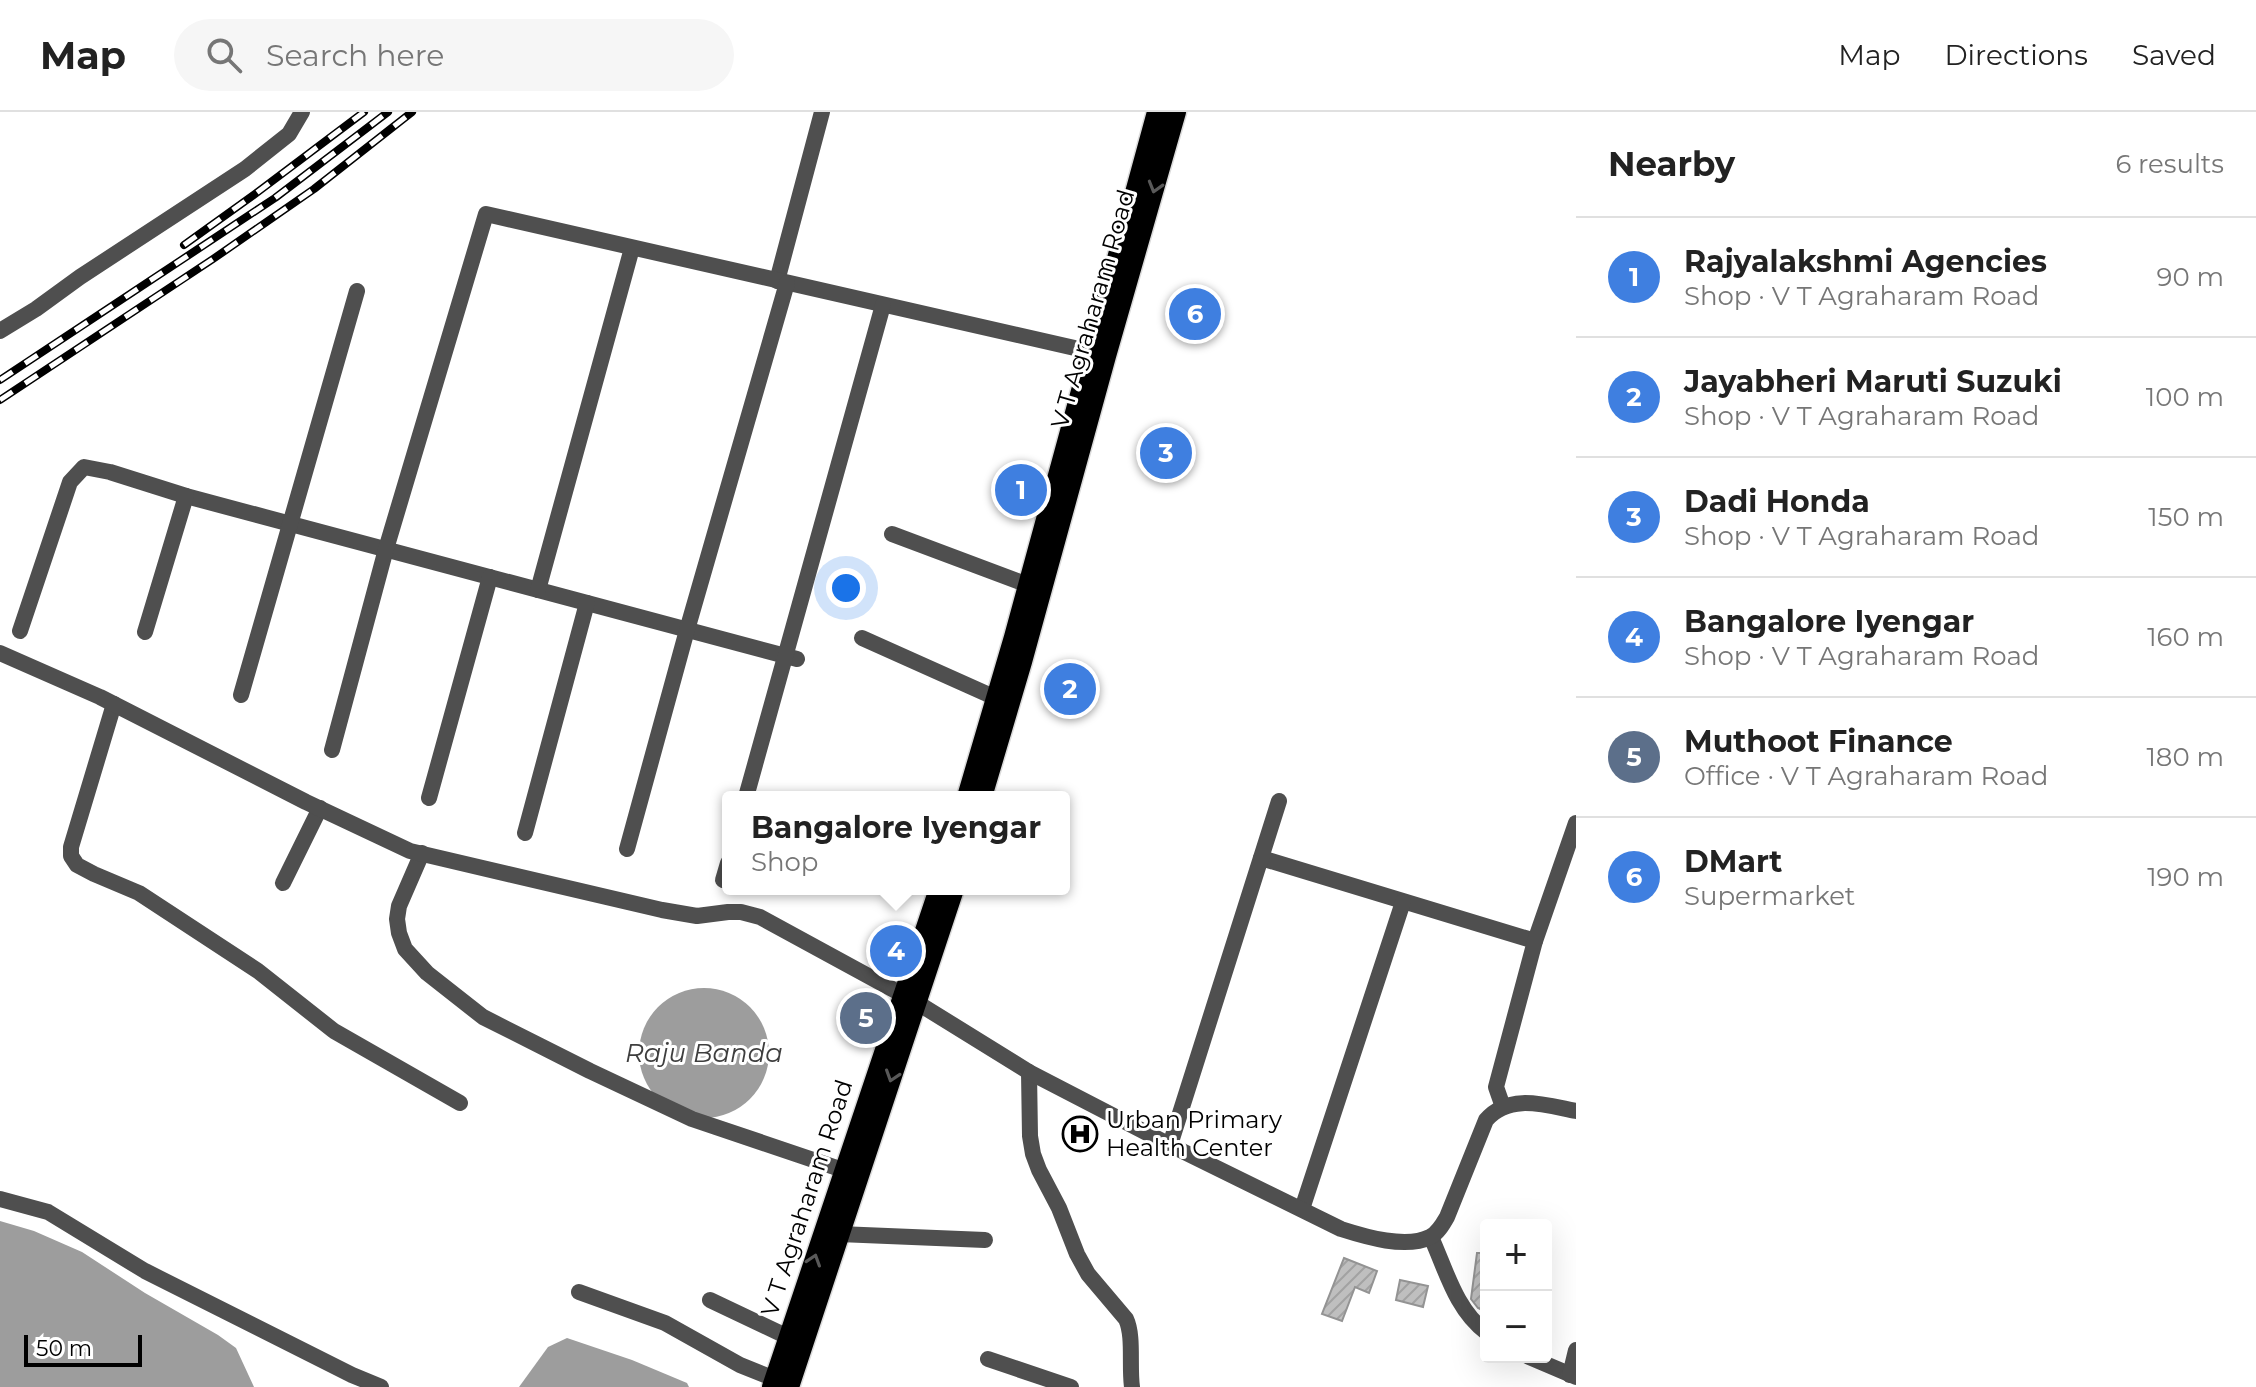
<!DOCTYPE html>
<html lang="en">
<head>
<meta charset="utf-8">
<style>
  :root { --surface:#fff; --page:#f6f6f6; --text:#222; --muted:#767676; --line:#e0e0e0; --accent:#7c3aed }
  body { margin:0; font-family:Montserrat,sans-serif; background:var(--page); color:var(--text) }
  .controls { position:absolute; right:24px; bottom:24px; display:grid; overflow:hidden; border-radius:8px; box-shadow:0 8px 32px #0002 }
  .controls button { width:72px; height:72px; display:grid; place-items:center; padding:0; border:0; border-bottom:2px solid var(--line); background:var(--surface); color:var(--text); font:40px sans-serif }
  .scale { position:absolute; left:24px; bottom:20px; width:118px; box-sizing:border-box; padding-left:8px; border:4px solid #000; border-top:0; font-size:22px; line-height:28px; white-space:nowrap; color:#000; -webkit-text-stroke:6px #fff; paint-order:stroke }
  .you { position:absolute; left:846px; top:476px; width:28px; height:28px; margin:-20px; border:6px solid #fff; border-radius:50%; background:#1a73e8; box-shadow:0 0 0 12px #1a73e833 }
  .badge { display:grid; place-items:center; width:52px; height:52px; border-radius:50%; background:var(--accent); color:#fff; font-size:26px; font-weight:700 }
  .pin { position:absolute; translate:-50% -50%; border:4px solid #fff; box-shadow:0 2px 8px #0006 }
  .popup { position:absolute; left:722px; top:679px; width:348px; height:104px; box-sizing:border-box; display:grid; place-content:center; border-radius:8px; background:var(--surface); filter:drop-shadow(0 2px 6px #0005); font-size:26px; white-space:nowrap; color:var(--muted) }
  .popup b { font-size:30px; color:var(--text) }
  .popup::after { content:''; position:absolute; left:50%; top:100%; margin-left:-16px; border:16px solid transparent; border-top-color:var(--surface) }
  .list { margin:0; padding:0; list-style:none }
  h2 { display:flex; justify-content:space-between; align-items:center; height:104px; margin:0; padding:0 32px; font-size:34px }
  h2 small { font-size:26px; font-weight:400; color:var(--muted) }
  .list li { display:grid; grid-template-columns:52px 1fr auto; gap:24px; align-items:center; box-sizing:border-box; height:120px; padding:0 32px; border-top:2px solid var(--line) }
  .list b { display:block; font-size:30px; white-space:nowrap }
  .list p { margin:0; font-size:26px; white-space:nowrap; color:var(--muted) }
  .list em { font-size:26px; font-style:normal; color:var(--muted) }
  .icon { flex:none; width:44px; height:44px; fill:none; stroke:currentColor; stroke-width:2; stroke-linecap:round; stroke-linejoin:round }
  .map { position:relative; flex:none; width:1576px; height:1275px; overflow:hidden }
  header { display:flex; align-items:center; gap:48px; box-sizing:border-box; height:112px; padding:0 40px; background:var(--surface); border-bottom:2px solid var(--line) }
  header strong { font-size:38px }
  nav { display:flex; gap:44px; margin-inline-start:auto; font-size:28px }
  .search { width:560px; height:72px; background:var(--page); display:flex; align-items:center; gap:20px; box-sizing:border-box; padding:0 28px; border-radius:44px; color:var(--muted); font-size:30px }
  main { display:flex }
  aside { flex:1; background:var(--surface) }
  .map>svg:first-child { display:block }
</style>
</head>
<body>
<header>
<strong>Map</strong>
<div class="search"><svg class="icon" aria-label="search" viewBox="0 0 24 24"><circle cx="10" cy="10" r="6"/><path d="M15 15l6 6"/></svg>Search here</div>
<nav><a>Map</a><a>Directions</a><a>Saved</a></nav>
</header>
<main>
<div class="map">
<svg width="1576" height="1275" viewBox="0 0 1576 1275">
  <defs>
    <pattern id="building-hatch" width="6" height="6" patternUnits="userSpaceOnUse" patternTransform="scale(2)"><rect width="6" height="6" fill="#bfbfbf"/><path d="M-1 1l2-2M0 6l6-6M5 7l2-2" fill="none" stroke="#a2a2a2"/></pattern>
  </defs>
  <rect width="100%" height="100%" fill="#fff"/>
  <g fill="#9d9d9d">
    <circle cx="704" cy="941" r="65"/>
    <polygon points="0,1109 34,1119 82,1140 145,1181 218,1223 236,1236 254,1275 0,1275"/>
    <polygon points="567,1226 632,1248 687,1271 689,1275 519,1275 548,1235"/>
  </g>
  <g fill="url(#building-hatch)" stroke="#939393" stroke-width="2">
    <polygon points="1477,1141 1486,1141 1486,1200 1478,1196 1471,1187"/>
    <polygon points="1344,1146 1377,1159 1369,1181 1355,1175 1342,1209 1322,1202"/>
    <polygon points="1400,1168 1428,1174 1423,1195 1396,1188"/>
  </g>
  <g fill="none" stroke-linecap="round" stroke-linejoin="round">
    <g stroke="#dbdbdb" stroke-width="23">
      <g id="primary">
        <polyline points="967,685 1014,525 1157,0"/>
        <polyline points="982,685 1022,550 1106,244 1176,0"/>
        <polyline points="772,1275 939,777"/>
        <polyline points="789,1275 954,777"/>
      </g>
    </g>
    <g stroke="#4f4f4f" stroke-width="16">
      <polyline points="777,169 822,0"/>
      <polyline points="0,219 36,197 80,165 245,57 289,22 302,0"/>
      <polyline points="186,384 797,547"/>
      <polyline points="892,422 1028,473"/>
      <polyline points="538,478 632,136"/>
      <polyline points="20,519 70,370 84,355 110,360 186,384 145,520"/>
      <polyline points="862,526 996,586"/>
      <polyline points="241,583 357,179"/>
      <polyline points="114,592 71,735 71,744 77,753 94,762 139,781 258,859 334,919 460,991"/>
      <polyline points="332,638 386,437 486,102 1101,242"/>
      <polyline points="746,685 883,193"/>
      <polyline points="429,686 490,465"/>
      <polyline points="525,721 587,491"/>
      <polyline points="627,737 687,518 787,171"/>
      <polyline points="422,741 399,794 397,807 399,821 405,837 427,861 483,905 590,959 692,1007 843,1058"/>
      <polyline points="1261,746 1535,829"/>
      <polyline points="723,768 728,751"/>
      <polyline points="283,771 320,696"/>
      <path d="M 1029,960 L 1030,1024 L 1033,1042 L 1039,1058 L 1059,1096 L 1077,1142 L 1088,1162 L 1126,1207 C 1134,1224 1129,1254 1132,1275"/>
      <polyline points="1503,995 1496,975 1535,829 1576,711"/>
      <polyline points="1170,1033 1279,689"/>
      <polyline points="0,1087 48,1100 145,1159 352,1263 381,1275"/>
      <polyline points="1302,1097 1403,790"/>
      <polyline points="839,1122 985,1128"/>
      <path d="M 1431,1125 C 1446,1158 1456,1198 1486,1220"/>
      <polyline points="579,1180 665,1211 740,1253 775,1267"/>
      <polyline points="710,1188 788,1225"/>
      <polyline points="1529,1245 1576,1265"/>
      <polyline points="988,1247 1071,1275"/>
      <polyline points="1570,1263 1576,1238"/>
    </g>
    <path stroke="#4f4f4f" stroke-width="16" d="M 0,541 L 100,585 L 306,690 L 410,739 L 662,798 L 697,804 L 728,800 L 741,800 L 760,805 L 916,890 L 1029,960 L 1170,1033 L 1341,1117 C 1366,1125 1406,1137 1430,1125 C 1438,1121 1443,1112 1447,1105 L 1486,1008 C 1509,981 1545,993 1576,999"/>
    <use href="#primary" stroke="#000" stroke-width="20"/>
    <g stroke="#000" stroke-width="8">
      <g id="rail">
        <polyline points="184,133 255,82 364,0"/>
        <polyline points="0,268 275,86 388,0"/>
        <polyline points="0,288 213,147 314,77 412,0"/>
      </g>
    </g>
    <use href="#rail" stroke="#fff" stroke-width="5" stroke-dasharray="15" stroke-linecap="butt"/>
  </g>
  <defs><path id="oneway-chevron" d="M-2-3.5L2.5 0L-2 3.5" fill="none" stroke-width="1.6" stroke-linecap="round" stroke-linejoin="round" transform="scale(2)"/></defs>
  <g stroke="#595959">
    <use href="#oneway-chevron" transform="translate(1155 75) rotate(106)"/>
    <use href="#oneway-chevron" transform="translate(892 964) rotate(108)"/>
    <use href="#oneway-chevron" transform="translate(814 1148) rotate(-72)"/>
  </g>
  <defs>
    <g id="hospital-ring" transform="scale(1.8)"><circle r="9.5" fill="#fff" stroke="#000" stroke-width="1.5"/><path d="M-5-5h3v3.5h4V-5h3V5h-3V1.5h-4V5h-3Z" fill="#000"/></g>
  </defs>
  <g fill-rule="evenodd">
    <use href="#hospital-ring" x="1080" y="1022"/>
  </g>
  <g text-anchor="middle" stroke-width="6" stroke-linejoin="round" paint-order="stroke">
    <g font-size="24" fill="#000" stroke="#fff">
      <text transform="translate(1093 197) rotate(-74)" y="8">V T Agraharam Road</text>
      <text transform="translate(807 1086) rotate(-72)" y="8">V T Agraharam Road</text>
    </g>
    <g font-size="24" fill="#000" stroke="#fff" text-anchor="start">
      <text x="1106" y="1016">Urban Primary<tspan x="1106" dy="28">Health Center</tspan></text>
    </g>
    <g font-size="26" font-style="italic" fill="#3e3e3e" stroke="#fff">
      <text x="704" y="950">Raju Banda</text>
    </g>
  </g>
</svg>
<div class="controls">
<button>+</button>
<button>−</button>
</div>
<div class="scale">50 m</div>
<div class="you"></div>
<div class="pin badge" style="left:1021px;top:378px;background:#3f7fe0">1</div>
<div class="pin badge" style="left:1070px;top:577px;background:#3f7fe0">2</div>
<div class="pin badge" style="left:1166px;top:341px;background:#3f7fe0">3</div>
<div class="pin badge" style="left:896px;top:839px;background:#3f7fe0">4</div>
<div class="popup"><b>Bangalore Iyengar</b>Shop</div>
<div class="pin badge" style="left:866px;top:906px;background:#5c6f8a">5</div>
<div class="pin badge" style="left:1195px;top:202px;background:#3f7fe0">6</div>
</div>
<aside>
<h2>Nearby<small>6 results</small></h2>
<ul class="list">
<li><span class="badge" style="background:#3f7fe0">1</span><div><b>Rajyalakshmi Agencies</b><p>Shop · V T Agraharam Road</p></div><em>90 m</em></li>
<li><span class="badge" style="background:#3f7fe0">2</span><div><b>Jayabheri Maruti Suzuki</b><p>Shop · V T Agraharam Road</p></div><em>100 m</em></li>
<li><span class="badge" style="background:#3f7fe0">3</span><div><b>Dadi Honda</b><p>Shop · V T Agraharam Road</p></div><em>150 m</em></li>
<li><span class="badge" style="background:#3f7fe0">4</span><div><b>Bangalore Iyengar</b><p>Shop · V T Agraharam Road</p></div><em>160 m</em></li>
<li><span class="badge" style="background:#5c6f8a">5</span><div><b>Muthoot Finance</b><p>Office · V T Agraharam Road</p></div><em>180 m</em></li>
<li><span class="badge" style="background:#3f7fe0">6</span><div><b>DMart</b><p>Supermarket</p></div><em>190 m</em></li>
</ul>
</aside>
</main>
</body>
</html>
